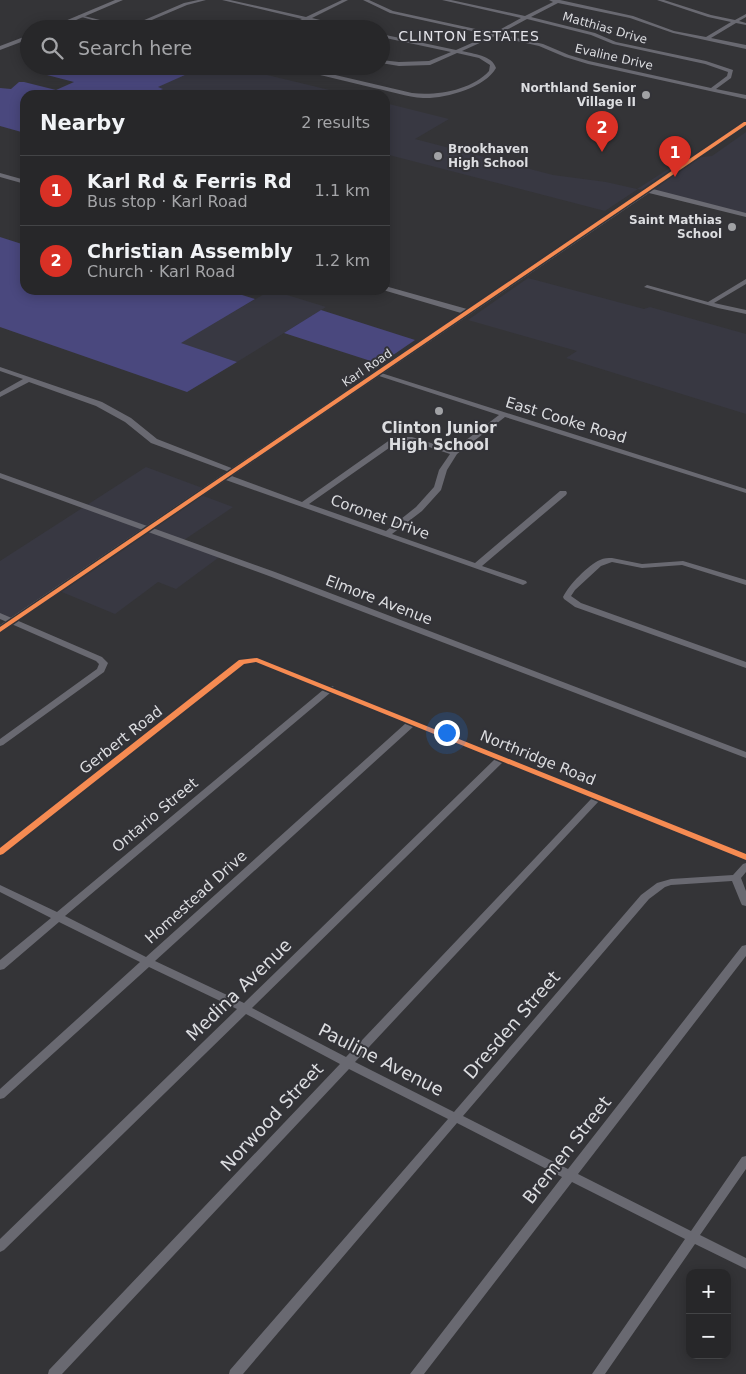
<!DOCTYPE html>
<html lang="en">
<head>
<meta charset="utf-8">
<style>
  :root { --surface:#272729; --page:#333335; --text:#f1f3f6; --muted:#a4a5a8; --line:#434446; --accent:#d93025 }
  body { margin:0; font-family:"DejaVu Sans",sans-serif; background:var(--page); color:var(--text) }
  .controls { position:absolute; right:15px; bottom:15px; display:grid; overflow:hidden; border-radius:10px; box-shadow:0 2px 12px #0003 }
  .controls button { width:45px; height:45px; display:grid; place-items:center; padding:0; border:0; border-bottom:1px solid var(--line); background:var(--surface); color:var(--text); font:25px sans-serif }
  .you { position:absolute; left:446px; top:732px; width:18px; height:18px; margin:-12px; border:4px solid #fff; border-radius:50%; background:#1a73e8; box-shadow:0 0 0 8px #1a73e833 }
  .badge { display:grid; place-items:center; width:32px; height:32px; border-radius:50%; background:var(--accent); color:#fff; font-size:16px; font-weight:700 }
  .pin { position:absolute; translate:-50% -41px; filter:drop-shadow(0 1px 2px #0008) }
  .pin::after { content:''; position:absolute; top:26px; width:18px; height:15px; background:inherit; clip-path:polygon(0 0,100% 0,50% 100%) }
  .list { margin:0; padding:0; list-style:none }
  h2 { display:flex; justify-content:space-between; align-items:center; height:65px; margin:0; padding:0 20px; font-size:21px }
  h2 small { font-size:16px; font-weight:400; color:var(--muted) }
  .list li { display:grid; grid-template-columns:32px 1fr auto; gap:15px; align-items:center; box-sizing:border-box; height:70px; padding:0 20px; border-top:1px solid var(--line) }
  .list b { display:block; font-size:19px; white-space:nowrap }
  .list p { margin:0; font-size:16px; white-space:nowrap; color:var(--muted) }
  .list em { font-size:16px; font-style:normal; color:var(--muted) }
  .icon { flex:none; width:28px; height:28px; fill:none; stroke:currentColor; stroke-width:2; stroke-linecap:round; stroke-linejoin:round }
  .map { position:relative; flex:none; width:746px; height:1374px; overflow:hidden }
  .search { position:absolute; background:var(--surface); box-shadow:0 2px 12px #0003; left:20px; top:20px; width:370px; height:55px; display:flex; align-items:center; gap:12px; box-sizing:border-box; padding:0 18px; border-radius:28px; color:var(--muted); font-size:19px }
  .panel { position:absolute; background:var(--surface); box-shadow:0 2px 12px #0003; left:20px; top:90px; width:370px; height:205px; border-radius:15px }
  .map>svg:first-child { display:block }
</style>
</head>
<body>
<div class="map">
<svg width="746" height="1374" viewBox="0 0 746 1374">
  <rect width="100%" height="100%" fill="#343437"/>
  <g fill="#383842">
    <polygon points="76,66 230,66 350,95 149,95 162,89"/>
    <polygon points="385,103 449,119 415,139 553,175 606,182 637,189 684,159 712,156 746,132 746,215 638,189 605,211 389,155 385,157"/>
    <polygon points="528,278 644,309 650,307 746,334 746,414 566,358 577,351 468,320"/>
    <polygon points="271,290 326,307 237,362 180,343"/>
    <polygon points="146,467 208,490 201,495 233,507 184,540 222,555 176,589 158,582 115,614 57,590 11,622 0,617 0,561"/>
  </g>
  <g fill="#4a487e">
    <polygon points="67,66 205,66 158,87 163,89 149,95 25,95 25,133 0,126 0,88 11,89 19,82 24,82 56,90 74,82 47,75"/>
    <polygon points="0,237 25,245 25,290 226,290 255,299 181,343 237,362 187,392 0,327"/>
    <polygon points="321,310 415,340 380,364 284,333"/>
  </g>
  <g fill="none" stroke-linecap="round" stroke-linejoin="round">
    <g fill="#696971" fill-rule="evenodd">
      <polygon points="198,0 206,0 187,5 133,28 134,29 125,29 78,16 80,15 128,27 184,3"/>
      <polygon points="222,0 230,0 306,17 342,0 348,0 312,18 357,29 347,29 307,20 288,29 282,29 302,19"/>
      <path d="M 363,0 L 369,0 L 393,11 L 494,33 L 521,18 L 442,0 L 451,0 L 525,16 L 553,2 L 549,0 L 560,0 L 633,16 L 674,31 L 706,37 L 731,22 L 708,17 L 657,0 L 664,0 L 711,15 L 735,20 L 746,14 L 746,17 L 739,21 L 746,23 L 746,25 L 736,23 L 711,38 L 746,45 L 746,49 L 673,33 L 630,18 L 558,3 L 531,17 L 595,33 L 616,42 L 706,61 L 733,70 L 731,78 L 716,89 L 746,95 L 746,99 L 588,64 L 565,57 L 539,46 L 495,36 L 462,51 C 473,54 492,55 496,68 C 485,88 444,99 423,98 C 407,97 390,91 374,88 C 345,81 316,74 287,67 L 297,66 L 412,93 C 437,96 472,90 489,71 L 490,65 L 479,58 L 457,53 L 430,65 L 399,66 L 381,63 L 381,60 L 399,62 L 429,61 L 451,52 L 381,37 L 381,34 L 456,50 L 490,35 L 390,13 ZM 527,19 L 591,35 L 613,44 L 705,64 L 728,72 L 727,76 L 711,88 L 589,61 L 569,55 L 543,44 L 499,34 Z"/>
      <polygon points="223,22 247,28 247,29 239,29 224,25 215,29 209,29"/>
      <polygon points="746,279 746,284 714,303 746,310 746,314 718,308 644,287 647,285 708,302"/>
      <polygon points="0,367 102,402 131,418 157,439 239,471 235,473 232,473 151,443 125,422 96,406 29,382 0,397 0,392 23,379 0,371"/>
      <path d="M 378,372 L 746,489 L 746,493 L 505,417 L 457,454 L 447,470 L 441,490 L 422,511 L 392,534 L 475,563 L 560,491 L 566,491 L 567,493 L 566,495 L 482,566 L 526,581 L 527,583 L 523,585 L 223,479 L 222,477 L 226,475 L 229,475 L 302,502 L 394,437 L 412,437 L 453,450 L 499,415 L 376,375 L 375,374 ZM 399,441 L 411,441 L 450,454 L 439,470 L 434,487 L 416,507 L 386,531 L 309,504 Z"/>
      <polygon points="0,473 275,572 746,752 746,758 269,576 0,478"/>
      <path d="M 612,558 L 642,564 L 683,561 L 746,580 L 746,585 L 682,565 L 642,568 L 612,562 L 601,566 L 575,590 L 571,596 L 581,603 L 746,662 L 746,668 L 575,607 L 564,599 L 563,597 C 569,585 588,565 600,560 C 604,558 608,558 612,558 Z"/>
      <polygon points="0,613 102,657 108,663 104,672 3,745 0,746 0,739 97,669 99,664 96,661 0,619"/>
      <path d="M 257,657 L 329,686 L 333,686 L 334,688 L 746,853 L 746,860 L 599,801 L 355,1062 L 454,1112 L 641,895 L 657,883 L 671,879 L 733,875 L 743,864 L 746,863 L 746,872 L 741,878 L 746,891 L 746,906 L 742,905 L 741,903 L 732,881 L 671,885 L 665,887 L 649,899 L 463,1116 L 568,1169 L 742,946 L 746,945 L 746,956 L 578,1174 L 691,1231 L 742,1157 L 746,1156 L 746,1169 L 700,1235 L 746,1258 L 746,1269 L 695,1244 L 605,1374 L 592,1374 L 685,1239 L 572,1182 L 424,1374 L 410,1374 L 562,1177 L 457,1123 L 243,1374 L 229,1374 L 230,1370 L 448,1119 L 349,1069 L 62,1374 L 48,1374 L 49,1370 L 340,1064 L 246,1014 L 4,1250 L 0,1252 L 0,1239 L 237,1009 L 149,967 L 4,1098 L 0,1099 L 0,1089 L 140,962 L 59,922 L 4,969 L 0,970 L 0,960 L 51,918 L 0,892 L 0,885 L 57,912 L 323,690 L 256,663 L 245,664 L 3,854 L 0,855 L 0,847 L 239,660 ZM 330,693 L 406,723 L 146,957 L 65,916 ZM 414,726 L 495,759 L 244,1003 L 155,961 ZM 503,762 L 592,798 L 346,1057 L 252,1008 Z"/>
    </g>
    <g fill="#6b6b73" fill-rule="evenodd">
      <polygon points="115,0 123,0 55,29 46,29"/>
      <polygon points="29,35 29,39 0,50 0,46"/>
      <polygon points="746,121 746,126 653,189 746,213 746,217 649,193 0,633 0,625 461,313 383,290 385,290 385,286 467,309"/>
      <polygon points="0,173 25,180 25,184 0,177"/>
    </g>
    <g stroke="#333338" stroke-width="3">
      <g id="cycleway">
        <polygon points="744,122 746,122 746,125 0,632 0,627"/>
        <polygon points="257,658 746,854 746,860 256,662 244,664 3,854 0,855 0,848 239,660"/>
      </g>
    </g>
    <use href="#cycleway" fill="#f68b52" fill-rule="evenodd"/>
  </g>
  <g fill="#a1a2a5" stroke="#333338" stroke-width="2">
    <circle cx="646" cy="95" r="5"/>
    <circle cx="438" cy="156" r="5"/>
    <circle cx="732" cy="227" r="5"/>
    <circle cx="439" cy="411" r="5"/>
  </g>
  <g text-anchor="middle" stroke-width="4" stroke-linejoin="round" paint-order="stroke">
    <g font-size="12" fill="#dcdde0" stroke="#333338">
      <text transform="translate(605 28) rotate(16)" y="4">Matthias Drive</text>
      <text transform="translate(614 57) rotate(13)" y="4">Evaline Drive</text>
      <text transform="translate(367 368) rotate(-34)" y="4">Karl Road</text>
    </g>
    <g font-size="12" font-weight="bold" fill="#dcdde0" stroke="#333338" text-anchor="end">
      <text x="636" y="92">Northland Senior<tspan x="636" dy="14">Village II</tspan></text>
      <text x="448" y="153" text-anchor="start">Brookhaven<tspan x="448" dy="14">High School</tspan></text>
      <text x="722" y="224">Saint Mathias<tspan x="722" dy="14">School</tspan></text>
    </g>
    <g font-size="14" letter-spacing="1" fill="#e2e2e8" stroke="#333338">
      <text x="469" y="41">CLINTON ESTATES</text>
    </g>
    <g font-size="15" fill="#dcdde0" stroke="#333338">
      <text transform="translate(566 420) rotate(17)" y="5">East Cooke Road</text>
      <text transform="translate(380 517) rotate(20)" y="5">Coronet Drive</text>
      <text transform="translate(379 600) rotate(21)" y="5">Elmore Avenue</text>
      <text transform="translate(121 740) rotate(-38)" y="5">Gerbert Road</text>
      <text transform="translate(538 758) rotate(22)" y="5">Northridge Road</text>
      <text transform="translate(155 815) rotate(-40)" y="5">Ontario Street</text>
      <text transform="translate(196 897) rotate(-42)" y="5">Homestead Drive</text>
    </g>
    <g font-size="15" font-weight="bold" fill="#dcdde0" stroke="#333338">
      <text x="439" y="433">Clinton Junior<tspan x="439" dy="17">High School</tspan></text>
    </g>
    <g font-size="18" fill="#dcdde0" stroke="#333338">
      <text transform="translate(239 990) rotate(-44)" y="6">Medina Avenue</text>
      <text transform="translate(512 1025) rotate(-49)" y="6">Dresden Street</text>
      <text transform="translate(381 1060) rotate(27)" y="6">Pauline Avenue</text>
      <text transform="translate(272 1117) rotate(-47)" y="6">Norwood Street</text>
      <text transform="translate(567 1150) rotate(-52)" y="6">Bremen Street</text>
    </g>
  </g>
</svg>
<div class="controls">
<button>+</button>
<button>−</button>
</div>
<div class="you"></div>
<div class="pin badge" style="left:675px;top:177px">1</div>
<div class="pin badge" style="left:602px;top:152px">2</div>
<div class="search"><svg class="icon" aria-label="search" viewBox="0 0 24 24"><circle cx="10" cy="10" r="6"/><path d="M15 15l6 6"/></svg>Search here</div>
<section class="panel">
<h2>Nearby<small>2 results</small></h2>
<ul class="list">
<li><span class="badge">1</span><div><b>Karl Rd &amp; Ferris Rd</b><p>Bus stop · Karl Road</p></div><em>1.1 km</em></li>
<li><span class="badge">2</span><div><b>Christian Assembly</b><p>Church · Karl Road</p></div><em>1.2 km</em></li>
</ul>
</section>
</div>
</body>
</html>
